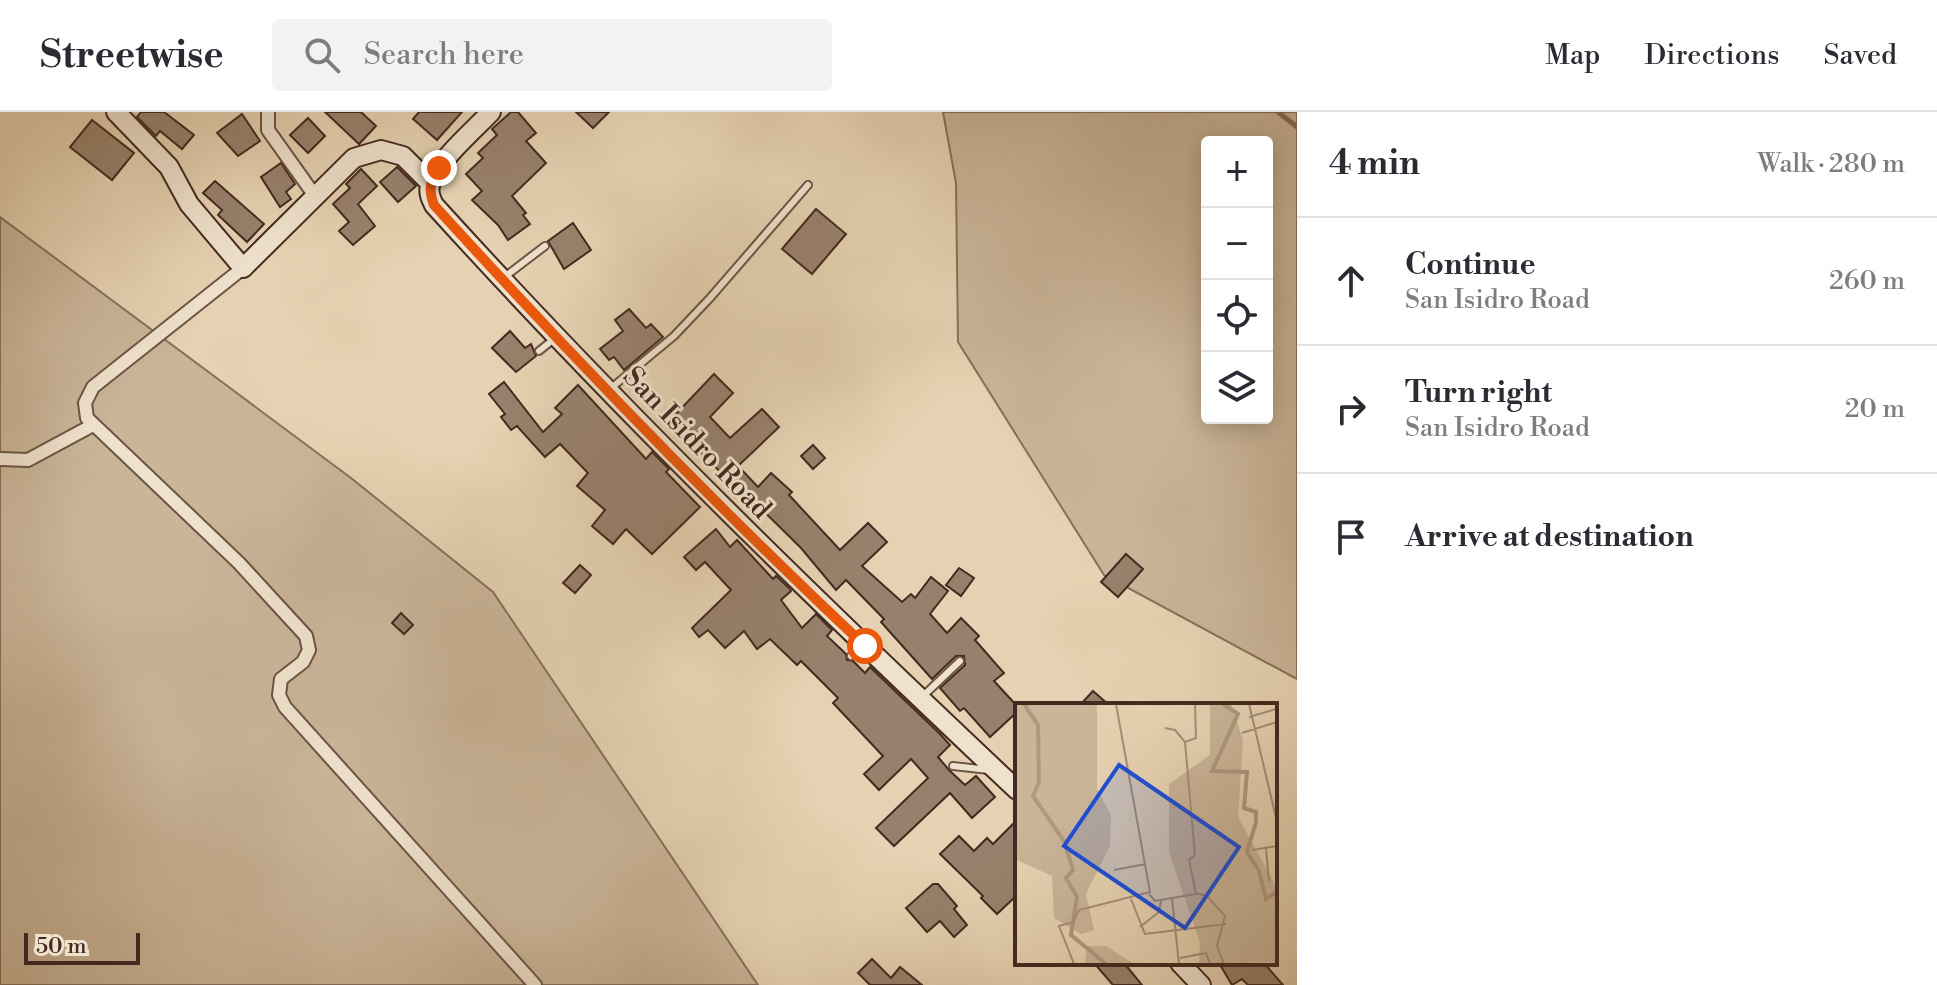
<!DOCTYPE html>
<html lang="en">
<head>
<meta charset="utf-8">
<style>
  :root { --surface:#fff; --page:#f2f2f3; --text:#2b2b33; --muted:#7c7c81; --line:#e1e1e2 }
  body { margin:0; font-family:"Libre Bodoni",serif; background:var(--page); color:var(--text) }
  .controls { position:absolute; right:24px; top:24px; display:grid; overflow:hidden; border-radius:8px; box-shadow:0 4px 20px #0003 }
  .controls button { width:72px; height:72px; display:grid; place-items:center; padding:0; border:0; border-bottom:2px solid var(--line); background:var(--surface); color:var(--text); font:40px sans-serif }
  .scale { position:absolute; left:24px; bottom:20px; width:116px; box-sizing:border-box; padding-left:8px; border:4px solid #432a20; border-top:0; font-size:22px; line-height:28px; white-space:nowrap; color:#432a20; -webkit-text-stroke:6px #efe2cd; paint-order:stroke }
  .stop { position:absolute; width:24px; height:24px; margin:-18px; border:6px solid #ea580c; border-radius:50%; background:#fff }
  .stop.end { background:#ea580c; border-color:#fff; box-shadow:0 2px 8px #0008 }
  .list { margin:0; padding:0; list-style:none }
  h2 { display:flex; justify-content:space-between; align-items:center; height:104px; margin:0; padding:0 32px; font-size:34px }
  h2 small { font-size:26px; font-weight:400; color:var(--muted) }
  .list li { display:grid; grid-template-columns:52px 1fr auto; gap:24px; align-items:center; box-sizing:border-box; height:128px; padding:0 32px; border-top:2px solid var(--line) }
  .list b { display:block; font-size:30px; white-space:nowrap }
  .list p { margin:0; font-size:26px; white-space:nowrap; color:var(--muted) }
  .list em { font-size:26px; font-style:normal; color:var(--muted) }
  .icon { flex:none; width:44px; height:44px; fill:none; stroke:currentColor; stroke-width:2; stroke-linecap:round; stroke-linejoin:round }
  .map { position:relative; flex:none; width:1297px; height:873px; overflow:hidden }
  header { display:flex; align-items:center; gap:48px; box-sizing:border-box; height:112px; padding:0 40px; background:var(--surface); border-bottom:2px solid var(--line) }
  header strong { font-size:38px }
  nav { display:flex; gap:44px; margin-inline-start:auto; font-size:28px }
  .search { width:560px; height:72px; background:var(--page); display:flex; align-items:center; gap:20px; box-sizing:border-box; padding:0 28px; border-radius:8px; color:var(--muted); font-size:30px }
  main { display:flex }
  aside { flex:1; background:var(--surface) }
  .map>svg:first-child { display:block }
</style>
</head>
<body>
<header>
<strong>Streetwise</strong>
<div class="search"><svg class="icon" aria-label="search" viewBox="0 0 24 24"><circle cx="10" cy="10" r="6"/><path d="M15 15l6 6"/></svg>Search here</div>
<nav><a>Map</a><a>Directions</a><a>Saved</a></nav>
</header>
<main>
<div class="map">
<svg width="1297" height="873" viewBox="0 0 1297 873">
  <rect width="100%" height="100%" fill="#e6d2b2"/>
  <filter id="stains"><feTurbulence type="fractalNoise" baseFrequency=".0025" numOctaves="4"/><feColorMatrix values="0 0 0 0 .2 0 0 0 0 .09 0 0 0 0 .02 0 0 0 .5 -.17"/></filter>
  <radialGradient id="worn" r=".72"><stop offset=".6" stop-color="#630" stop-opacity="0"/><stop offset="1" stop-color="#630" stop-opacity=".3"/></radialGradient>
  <g fill="#cab599" stroke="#86705c" stroke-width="2" fill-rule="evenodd">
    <path d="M 943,0 L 1297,0 L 1297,567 L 1104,463 L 958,230 L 956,71 ZM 1207,30 L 1267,30 L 1267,306 L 1207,306 Z"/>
    <polygon points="0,105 351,366 493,480 758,873 0,873"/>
  </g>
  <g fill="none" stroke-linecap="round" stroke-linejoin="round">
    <polyline stroke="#846d5a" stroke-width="5" points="1278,0 1297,15"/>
  </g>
  <g fill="#98816c" stroke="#432a20" stroke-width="2">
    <polygon points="141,0 164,0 194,23 182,37 160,19 156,24 137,5"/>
    <polygon points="325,0 361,0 376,14 359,32"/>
    <polygon points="419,0 462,0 437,28 413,7"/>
    <polygon points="511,0 518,0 536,21 526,29 546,51 512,84 526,101 523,103 530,112 508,128 498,113 472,88 482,79 466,62 483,46 478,41 497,23 492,17"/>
    <polygon points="576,0 609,0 593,16"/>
    <polygon points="242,2 260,29 238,44 217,21"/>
    <polygon points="308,6 325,24 308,41 290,23"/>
    <polygon points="92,8 134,41 112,68 70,35"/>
    <polygon points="281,51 295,72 286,80 291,87 280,95 261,65"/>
    <polygon points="397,55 416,74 398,90 380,70"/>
    <polygon points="361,57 377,74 358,92 375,114 353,133 339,119 349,110 333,92 350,76 346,72"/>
    <polygon points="215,69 264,112 247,130 218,103 222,98 203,81"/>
    <polygon points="816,97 846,122 812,162 782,137"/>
    <polygon points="573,111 591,138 564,157 548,129"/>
    <polygon points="629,197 646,216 651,212 663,225 624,258 614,245 609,248 600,237 623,219 615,208"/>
    <polygon points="510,219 525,236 531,232 536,244 516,260 492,236"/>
    <polygon points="714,262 733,281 710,305 730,326 762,297 779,315 738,354 758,375 771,361 792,380 789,383 840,438 868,411 887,430 862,454 902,490 911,482 915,486 931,465 948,479 930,502 947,521 961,506 979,524 975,528 1004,561 994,569 1017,594 1017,600 990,625 964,596 960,599 940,576 965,553 964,544 956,544 932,567 881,510 884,507 846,468 836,478 801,436 742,378 735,385 725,374 730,369 693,334 700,327 675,303"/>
    <polygon points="504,270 543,320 562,302 555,296 578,273 646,347 652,340 669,357 666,360 700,395 652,442 626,417 613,432 592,414 605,398 577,374 588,361 560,332 545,345 517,314 511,318 501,305 505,302 489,282"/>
    <polygon points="813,333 825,346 813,357 801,344"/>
    <polygon points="716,417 730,435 737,428 773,467 776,464 790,477 791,479 781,488 802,516 816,502 832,518 827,524 846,542 847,548 853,549 865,561 870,555 939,621 950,633 938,645 949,658 965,673 976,664 995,685 972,706 950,681 894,734 876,716 928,666 911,647 879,678 864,662 883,644 833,591 838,586 801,549 797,553 770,527 757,537 744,519 725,536 708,518 699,525 692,516 731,478 705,450 696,458 684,445"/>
    <polygon points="1126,442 1143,457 1118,485 1101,470"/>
    <polygon points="580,453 591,463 575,481 563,471"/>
    <polygon points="959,456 974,466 961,484 946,473"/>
    <polygon points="401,501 413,513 404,522 392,511"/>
    <polygon points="1093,579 1109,593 1080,593"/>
    <polygon points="1017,708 1017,783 997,802 981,786 983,784 940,742 959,724 974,739 987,726 993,732"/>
    <polygon points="933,772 938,772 957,794 954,797 967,813 954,825 940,809 927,820 906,796"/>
    <polygon points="872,847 891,866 900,855 922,873 870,873 858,861"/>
    <polygon points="1094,851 1124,851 1142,873 1113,873"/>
    <polygon points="1219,851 1264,851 1283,873 1248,873 1242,867 1232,873"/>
  </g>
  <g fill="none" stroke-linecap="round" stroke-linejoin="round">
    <g stroke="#6c5444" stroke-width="10">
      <g id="lane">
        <polyline points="503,166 545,134"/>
        <polyline points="539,239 554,227"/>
        <polyline points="610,277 674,224 710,186 808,73"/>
        <polyline points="851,544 862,536"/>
        <polyline points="922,585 960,549"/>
        <polyline points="953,654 989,658"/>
      </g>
    </g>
    <g stroke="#6c5444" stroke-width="16">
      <g id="street">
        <polyline points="268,0 268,18 315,84"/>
        <polyline points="243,156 93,275 85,291 87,306 239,451 306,524 309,538 303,550 281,567 279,583 285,595 535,873"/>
        <polyline points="0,347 28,348 93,313"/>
      </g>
    </g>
    <g stroke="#432a20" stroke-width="22">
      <g id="secondary">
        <polyline points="116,0 169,55 189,92 243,156 354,46 381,38 403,44 430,71"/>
        <path d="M 491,0 C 475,17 434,52 430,74 C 428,81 431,87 434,93 C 619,297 816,489 1017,678"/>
        <polyline points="1180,851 1201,873"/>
      </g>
    </g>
    <use href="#lane" stroke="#efe2cd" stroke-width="6"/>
    <use href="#street" stroke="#efe2cd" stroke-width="12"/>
    <use href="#secondary" stroke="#efe2cd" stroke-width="18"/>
  </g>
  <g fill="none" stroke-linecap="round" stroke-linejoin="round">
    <path stroke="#ea580c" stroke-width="10" d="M 439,56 C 430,70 428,77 434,93 C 572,245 715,393 865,534"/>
  </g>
  <g text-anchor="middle" stroke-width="6" stroke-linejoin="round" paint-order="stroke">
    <g font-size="28" fill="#432a20" stroke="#efe2cd">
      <text transform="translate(698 330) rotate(46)" y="10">San Isidro Road</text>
    </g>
  </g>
  <g transform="translate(1015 591)">
    <rect width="262" height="262" fill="#e6d2b2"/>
    <path d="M 0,1 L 82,1 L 82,86 L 96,112 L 95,143 L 71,191 L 79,227 L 66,231 L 39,215 L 37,173 L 0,156 ZM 195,1 L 216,1 L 228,37 L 223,114 L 262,185 L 262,259 L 184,261 L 185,240 L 154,149 L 154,81 L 195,52 ZM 72,243 L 91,243 L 119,261 L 70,261 Z" fill="#cab599"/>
    <path fill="none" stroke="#af9980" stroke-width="4" d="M 9,1 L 23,22 L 24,79 L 18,93 L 49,138 L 58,167 L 51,175 L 62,194 L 56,232 L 91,261M 208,1 L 223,11 L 197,68 L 232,69 L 229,105 L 241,109 L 241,119 L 232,149 L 244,168 L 251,196 L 262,189"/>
    <path fill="none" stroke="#a58f78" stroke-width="2" d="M 234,1 L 262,119M 234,14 L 261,6 L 261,1M 150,25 L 160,27 L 170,39M 227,30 L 262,19M 251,145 L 254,178M 237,147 L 262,143M 99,167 L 131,161M 181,190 L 192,193 L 210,213 L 202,243 L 209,261M 134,191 L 140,198 L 181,191 L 174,157 L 180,152 L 170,39 L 181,35 L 180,1M 157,195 L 164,261M 116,196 L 130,231 L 211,221M 125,224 L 144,209 L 146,198M 165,255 L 191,250 L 195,261M 59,261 L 44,223 L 58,219 L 64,207 L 135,189 L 101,1"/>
    <path fill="#1d4ed8" fill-opacity="0.15" stroke="#1d4ed8" stroke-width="4" d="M 104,62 L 224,144 L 170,225 L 49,143 Z"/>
    <rect width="262" height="262" fill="none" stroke="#432a20" stroke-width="4"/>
  </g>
  <rect width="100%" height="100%" filter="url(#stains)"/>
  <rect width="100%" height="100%" fill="url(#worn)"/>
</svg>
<div class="controls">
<button>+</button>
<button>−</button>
<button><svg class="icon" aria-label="locate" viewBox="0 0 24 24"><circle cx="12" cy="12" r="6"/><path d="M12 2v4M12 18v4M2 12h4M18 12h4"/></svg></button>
<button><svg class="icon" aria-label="layers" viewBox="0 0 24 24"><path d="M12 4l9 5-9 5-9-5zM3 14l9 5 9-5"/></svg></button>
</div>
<div class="scale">50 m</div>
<div class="stop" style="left:865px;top:534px"></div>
<div class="stop end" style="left:439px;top:56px"></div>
</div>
<aside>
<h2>4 min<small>Walk · 280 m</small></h2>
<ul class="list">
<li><svg class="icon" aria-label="ahead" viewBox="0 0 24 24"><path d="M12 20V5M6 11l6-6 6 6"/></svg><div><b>Continue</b><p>San Isidro Road</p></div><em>260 m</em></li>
<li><svg class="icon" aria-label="right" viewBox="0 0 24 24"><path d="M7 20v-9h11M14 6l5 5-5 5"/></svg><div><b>Turn right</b><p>San Isidro Road</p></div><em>20 m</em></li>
<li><svg class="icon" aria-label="arrive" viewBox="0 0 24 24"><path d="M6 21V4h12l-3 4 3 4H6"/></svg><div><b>Arrive at destination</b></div></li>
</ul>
</aside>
</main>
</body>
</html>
